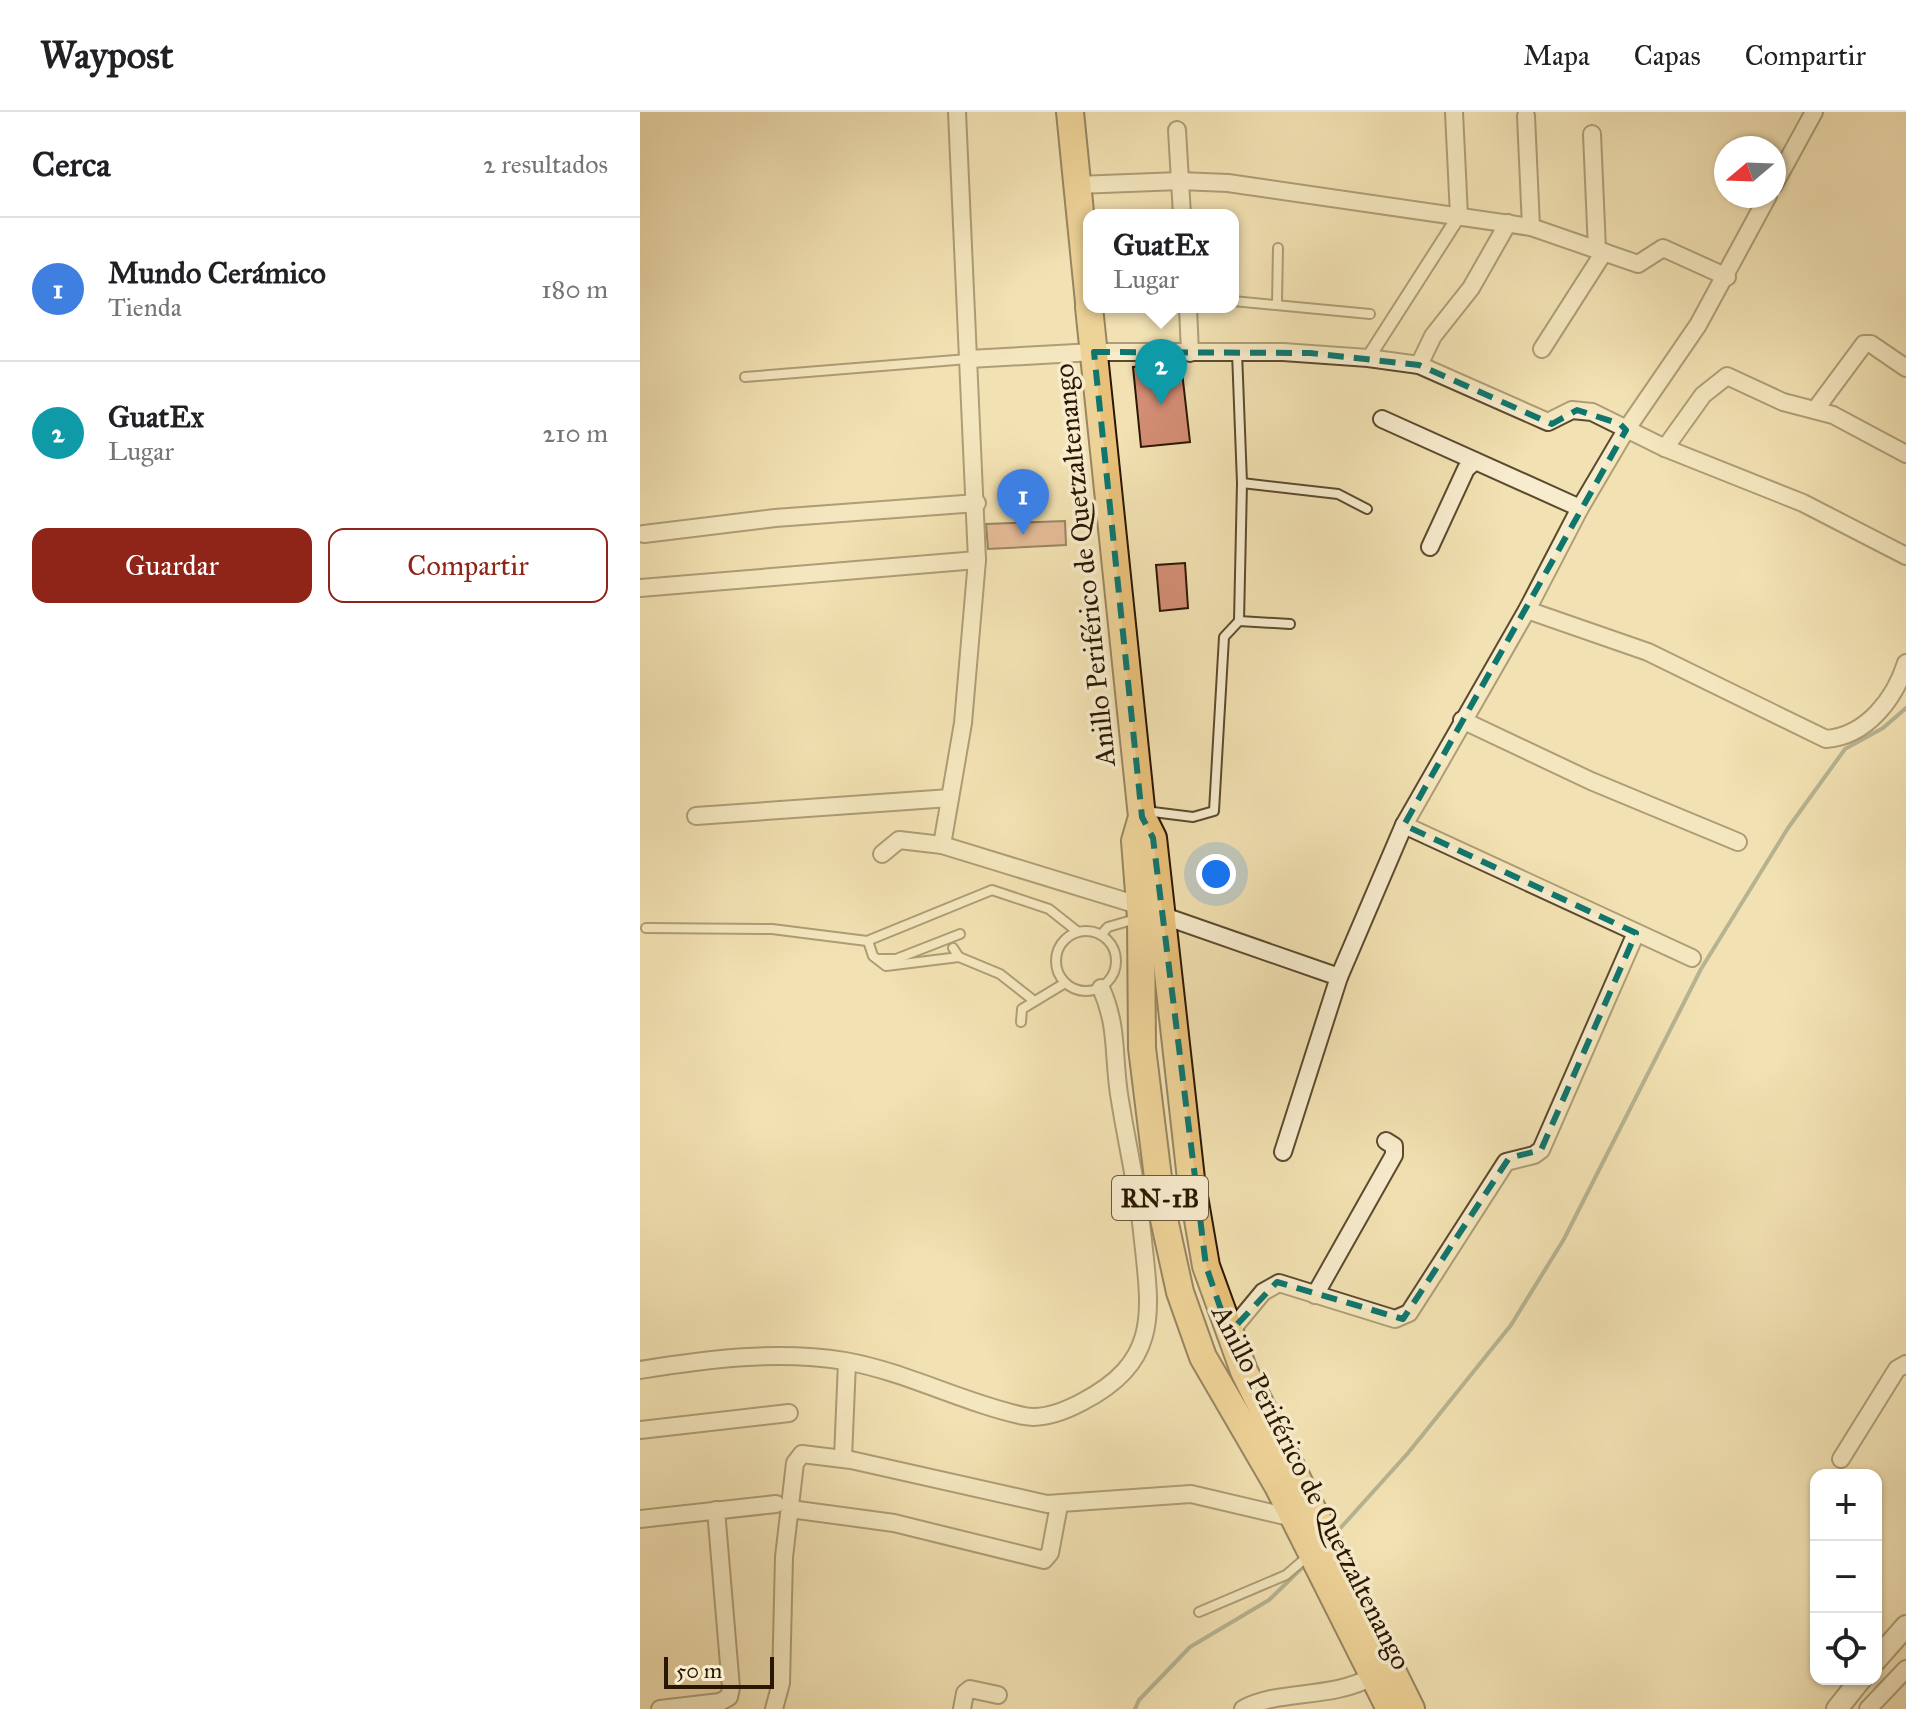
<!DOCTYPE html>
<html lang="es">
<head>
<meta charset="utf-8">
<style>
  :root { --surface:#fff; --page:#f6f6f6; --text:#202124; --muted:#757577; --line:#e0e0e0; --accent:#8f2418 }
  body { margin:0; font-family:"IM FELL Great Primer",serif; background:var(--page); color:var(--text) }
  .controls { position:absolute; right:24px; bottom:24px; display:grid; overflow:hidden; border-radius:16px; box-shadow:0 2px 6px #0004 }
  .controls button { width:72px; height:72px; display:grid; place-items:center; padding:0; border:0; border-bottom:2px solid var(--line); background:var(--surface); color:var(--text); font:40px sans-serif }
  .compass { position:absolute; left:1074px; top:24px; width:72px; height:72px; border-radius:50%; background:var(--surface); box-shadow:0 2px 6px #0004; rotate:251deg }
  .scale { position:absolute; left:24px; bottom:20px; width:110px; box-sizing:border-box; padding-left:8px; border:4px solid #2a1702; border-top:0; font-size:22px; line-height:28px; white-space:nowrap; color:#2a1702; -webkit-text-stroke:6px #f7eccd; paint-order:stroke }
  .you { position:absolute; left:576px; top:762px; width:28px; height:28px; margin:-20px; border:6px solid #fff; border-radius:50%; background:#1a73e8; box-shadow:0 0 0 12px #1a73e833 }
  .badge { display:grid; place-items:center; width:52px; height:52px; border-radius:50%; background:var(--accent); color:#fff; font-size:26px; font-weight:700 }
  .pin { position:absolute; translate:-50% -66px; filter:drop-shadow(0 2px 4px #0008) }
  .pin::after { content:''; position:absolute; top:42px; width:28px; height:24px; background:inherit; clip-path:polygon(0 0,100% 0,50% 100%) }
  .popup { position:absolute; left:443px; top:97px; width:156px; height:104px; box-sizing:border-box; display:grid; place-content:center; border-radius:16px; background:var(--surface); filter:drop-shadow(0 2px 6px #0005); font-size:26px; white-space:nowrap; color:var(--muted) }
  .popup b { font-size:30px; color:var(--text) }
  .popup::after { content:''; position:absolute; left:50%; top:100%; margin-left:-16px; border:16px solid transparent; border-top-color:var(--surface) }
  .list { margin:0; padding:0; list-style:none }
  h2 { display:flex; justify-content:space-between; align-items:center; height:104px; margin:0; padding:0 32px; font-size:34px }
  h2 small { font-size:26px; font-weight:400; color:var(--muted) }
  .list li { display:grid; grid-template-columns:52px 1fr auto; gap:24px; align-items:center; box-sizing:border-box; height:144px; padding:0 32px; border-top:2px solid var(--line) }
  .list b { display:block; font-size:30px; white-space:nowrap }
  .list p { margin:0; font-size:26px; white-space:nowrap; color:var(--muted) }
  .list em { font-size:26px; font-style:normal; color:var(--muted) }
  .actions { display:flex; gap:16px; padding:24px 32px }
  .actions a { flex:1; padding:18px 0; border:2px solid var(--accent); border-radius:16px; text-align:center; font-size:28px; color:var(--accent) }
  .actions .main { background:var(--accent); color:#fff }
  .icon { flex:none; width:44px; height:44px; fill:none; stroke:currentColor; stroke-width:2; stroke-linecap:round; stroke-linejoin:round }
  .map { position:relative; flex:none; width:1266px; height:1597px; overflow:hidden }
  header { display:flex; align-items:center; gap:48px; box-sizing:border-box; height:112px; padding:0 40px; background:var(--surface); border-bottom:2px solid var(--line) }
  header strong { font-size:38px }
  nav { display:flex; gap:44px; margin-inline-start:auto; font-size:28px }
  main { display:flex }
  aside { flex:1; background:var(--surface) }
  .map>svg:first-child { display:block }
</style>
</head>
<body>
<header>
<strong>Waypost</strong>
<nav><a>Mapa</a><a>Capas</a><a>Compartir</a></nav>
</header>
<main>
<aside>
<h2>Cerca<small>2 resultados</small></h2>
<ul class="list">
<li><span class="badge" style="background:#3f7fe0">1</span><div><b>Mundo Cerámico</b><p>Tienda</p></div><em>180 m</em></li>
<li><span class="badge" style="background:#0f9aa8">2</span><div><b>GuatEx</b><p>Lugar</p></div><em>210 m</em></li>
</ul>
<div class="actions"><a class="main">Guardar</a><a>Compartir</a></div>
</aside>
<div class="map">
<svg width="1266" height="1597" viewBox="0 0 1266 1597">
  <rect width="100%" height="100%" fill="#f2e1b2"/>
  <filter id="stains"><feTurbulence type="fractalNoise" baseFrequency=".0025" numOctaves="4"/><feColorMatrix values="0 0 0 0 .2 0 0 0 0 .09 0 0 0 0 .02 0 0 0 .5 -.17"/></filter>
  <radialGradient id="worn" r=".72"><stop offset=".6" stop-color="#630" stop-opacity="0"/><stop offset="1" stop-color="#630" stop-opacity=".3"/></radialGradient>
  <g fill="none" stroke-linecap="round" stroke-linejoin="round">
    <g stroke="#6e7b6a" stroke-width="4">
      <polyline points="696,1421 768,1341 871,1213 924,1127 1061,857 1148,716 1205,637 1243,616 1266,596"/>
      <polyline points="495,1597 499,1588 550,1535 629,1488 665,1453"/>
    </g>
  </g>
  <g fill="#d38d74" stroke="#2a1702" stroke-width="2">
    <polygon points="541,251 550,330 501,335 493,255"/>
    <polygon points="425,409 426,433 348,437 346,412"/>
    <polygon points="545,451 548,496 520,499 516,453"/>
  </g>
  <g fill="none" stroke-linecap="round" stroke-linejoin="round">
    <g stroke="#5c4a2e" stroke-width="12">
      <g id="service">
        <polyline points="593,189 730,202"/>
        <polyline points="637,192 638,136"/>
        <polyline points="597,240 602,371 599,509"/>
        <polyline points="105,265 328,247"/>
        <polyline points="602,371 698,382 727,397"/>
        <polyline points="505,699 553,705 574,699 584,525 599,509 650,512"/>
        <polyline points="6,816 132,817 227,829 352,778 409,797 438,820"/>
        <circle cx="446" cy="849" r="30"/>
        <polyline points="461,823 468,815 499,806"/>
        <polyline points="228,829 233,844 246,854 319,845"/>
        <polyline points="313,836 319,845 360,862 393,888"/>
        <polyline points="238,847 256,847 320,822"/>
        <polyline points="381,910 382,897 425,871"/>
        <polyline points="559,1500 646,1463 668,1444"/>
      </g>
    </g>
    <g stroke="#5c4a2e" stroke-width="16">
      <polyline id="pedestrian" points="728,246 819,104"/>
    </g>
    <g stroke="#5c4a2e" stroke-width="20">
      <g id="minor">
        <polyline points="814,0 819,104"/>
        <polyline points="886,4 891,115"/>
        <polyline points="537,18 542,103"/>
        <polyline points="952,22 957,138"/>
        <polyline points="437,73 540,69 588,71 891,115 998,152 1023,136 1087,165"/>
        <polyline points="1134,73 1174,0"/>
        <polyline points="548,195 550,241"/>
        <polyline points="902,237 964,140"/>
        <polyline points="329,247 454,240 643,240 728,246 779,253 908,310 932,298 952,300 1025,336 1163,391 1266,444"/>
        <polyline points="779,253 793,224 831,176 868,111"/>
        <polyline points="1175,298 1224,232 1231,232 1266,256"/>
        <polyline points="742,307 940,396"/>
        <polyline points="1025,336 1063,283 1087,264 1143,290 1193,303 1266,342"/>
        <polyline points="4,422 135,406 337,391"/>
        <polyline points="790,435 826,357 835,349"/>
        <polyline points="0,476 337,448"/>
        <path d="M 887,498 L 1008,540 L 1186,627 C 1227,624 1255,586 1266,551"/>
        <polyline points="822,608 951,669 1098,730"/>
        <polyline points="56,704 310,686"/>
        <polyline points="764,713 1052,846"/>
        <polyline points="302,733 323,611 337,448 317,0"/>
        <polyline points="242,742 259,728 302,733 501,794"/>
        <polyline points="521,803 699,865"/>
        <polyline points="643,1040 699,865 764,713 887,498 940,396 986,318 1058,213 1128,84"/>
        <polyline points="675,1183 754,1043 754,1034 746,1029"/>
        <polyline points="589,1221 623,1180 639,1171 755,1207 769,1201 866,1050 894,1043 901,1038 996,821"/>
        <path d="M 0,1258 C 68,1247 137,1238 205,1249 C 267,1260 323,1291 384,1304 C 404,1308 425,1299 442,1290 C 523,1248 510,1197 502,1119 C 497,1073 486,1028 479,982 C 473,942 478,914 461,876"/>
        <polyline points="0,1318 149,1301"/>
        <polyline points="203,1346 207,1250"/>
        <polyline points="1201,1347 1257,1257 1266,1252"/>
        <polyline points="150,1397 254,1411 404,1448 410,1441 419,1393"/>
        <polyline points="0,1407 136,1392"/>
        <polyline points="20,1597 80,1590 89,1585 91,1576 76,1398"/>
        <polyline points="134,1597 141,1571 144,1445 155,1351 162,1342 211,1348 407,1392 551,1382 653,1406"/>
        <polyline points="322,1597 325,1581 330,1577 358,1583"/>
        <path d="M 603,1597 C 638,1577 692,1588 733,1564"/>
        <polyline points="1228,1597 1266,1557"/>
      </g>
    </g>
    <g stroke="#5c4a2e" stroke-width="24">
      <g id="tertiary">
        <polyline points="1236,1548 1266,1514"/>
        <polyline points="1197,1597 1221,1567"/>
      </g>
    </g>
    <g stroke="#2a1702" stroke-width="30">
      <g id="trunk">
        <polyline points="430,0 449,190"/>
        <polyline points="449,195 502,705 495,729 501,806 502,936 522,1098 540,1180 563,1245 638,1374 750,1597"/>
        <polyline points="506,712 513,726 551,1067 566,1154 604,1259 771,1597"/>
      </g>
    </g>
    <use href="#service" stroke="#f7eccd" stroke-width="8"/>
    <use href="#pedestrian" stroke="#f7eccd" stroke-width="12"/>
    <use href="#minor" stroke="#f7eccd" stroke-width="16"/>
    <use href="#tertiary" stroke="#f7eccd" stroke-width="20"/>
    <use href="#trunk" stroke="#e9c079" stroke-width="26"/>
  </g>
  <path d="M0 0H1266V1597H0ZM 454,240 L 670,241 L 779,253 L 912,312 L 937,298 L 980,312 L 986,318 L 764,713 L 996,821 L 901,1038 L 869,1046 L 763,1207 L 637,1170 L 589,1221 L 566,1154 L 513,726 L 502,705 Z" fill="#f2e1b2" fill-opacity=".55" fill-rule="evenodd"/>
  <path fill="none" stroke="#0f766e" stroke-width="6" stroke-dasharray="16 10" stroke-linejoin="round" d="M 454,240 L 670,241 L 779,253 L 912,312 L 937,298 L 980,312 L 986,318 L 764,713 L 996,821 L 901,1038 L 869,1046 L 763,1207 L 637,1170 L 589,1221 L 566,1154 L 513,726 L 502,705 Z"/>
  <g text-anchor="middle" stroke-width="7" stroke-linejoin="round" paint-order="stroke">
    <rect fill="#f7eccd" stroke="#68573f" stroke-width="2" x="472" y="1064" width="96" height="44" rx="6"/>
    <g font-size="26" font-weight="bold" fill="#2a1702">
      <text x="520" y="1095">RN-1B</text>
    </g>
    <g font-size="28" fill="#2a1702" stroke="#f7eccd">
      <text transform="translate(444 453) rotate(-96)" y="10">Anillo Periférico de Quetzaltenango</text>
      <text transform="translate(672 1375) rotate(63)" y="10">Anillo Periférico de Quetzaltenango</text>
    </g>
  </g>
  <rect width="100%" height="100%" filter="url(#stains)"/>
  <rect width="100%" height="100%" fill="url(#worn)"/>
</svg>
<div class="controls">
<button>+</button>
<button>−</button>
<button><svg class="icon" aria-label="locate" viewBox="0 0 24 24"><circle cx="12" cy="12" r="6"/><path d="M12 2v4M12 18v4M2 12h4M18 12h4"/></svg></button>
</div>
<svg class="compass" viewBox="-18 -18 36 36"><path d="M0-13l5 13h-10z" fill="#e53935"/><path d="M0 13l5-13h-10z" fill="#757577"/></svg>
<div class="scale">50 m</div>
<div class="you"></div>
<div class="pin badge" style="left:383px;top:423px;background:#3f7fe0">1</div>
<div class="pin badge" style="left:521px;top:293px;background:#0f9aa8">2</div>
<div class="popup"><b>GuatEx</b>Lugar</div>
</div>
</main>
</body>
</html>
